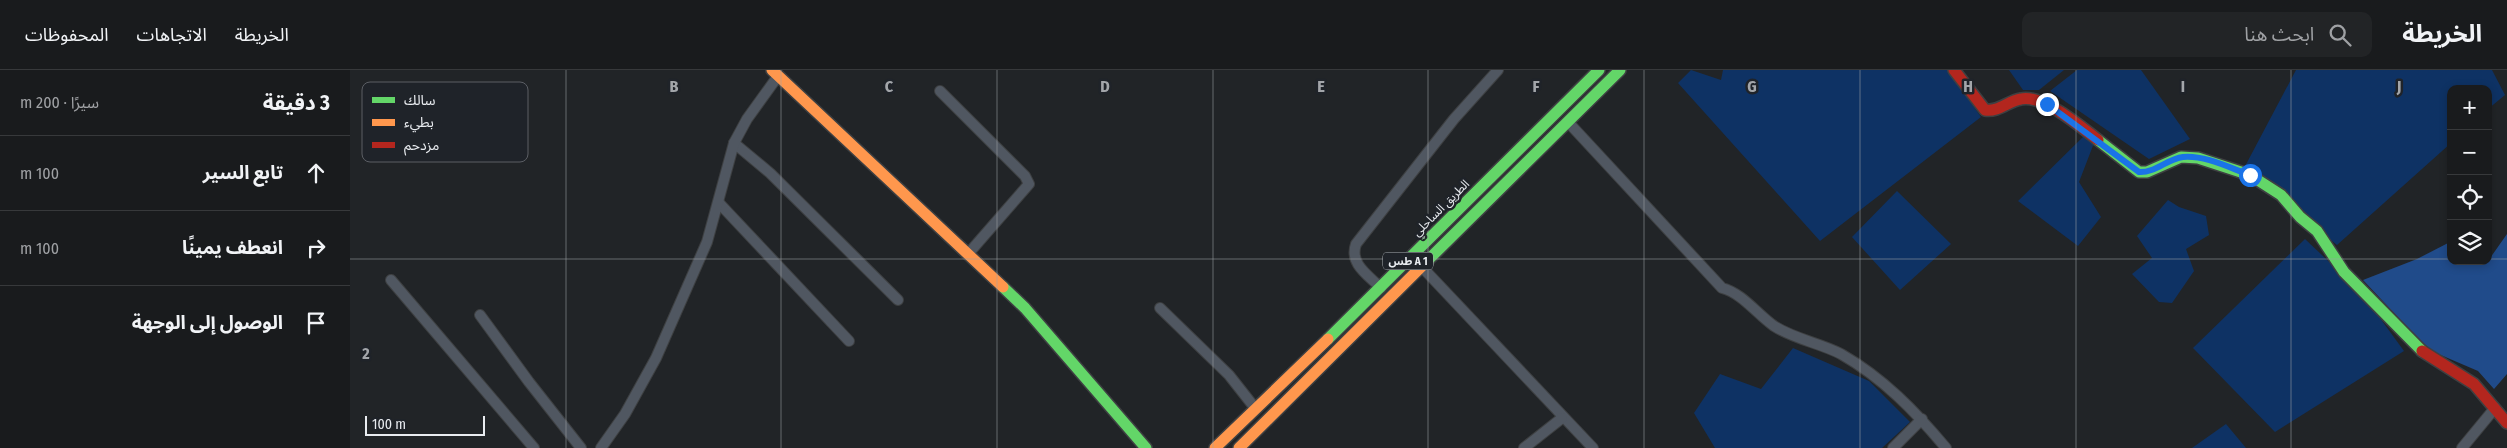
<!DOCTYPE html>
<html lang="ar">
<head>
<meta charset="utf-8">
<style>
  :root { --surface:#191b1d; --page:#222426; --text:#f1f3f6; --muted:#9fa1a4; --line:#37393b }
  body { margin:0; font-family:"Fira Sans Condensed","Noto Sans Arabic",sans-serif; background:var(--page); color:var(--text); direction:rtl }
  .controls { position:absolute; right:15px; top:15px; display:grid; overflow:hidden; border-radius:10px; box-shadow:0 2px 8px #0003 }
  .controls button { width:45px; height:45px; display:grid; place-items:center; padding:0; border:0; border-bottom:1px solid var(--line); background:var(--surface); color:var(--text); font:25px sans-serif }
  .scale { position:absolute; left:15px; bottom:12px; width:120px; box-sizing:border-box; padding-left:5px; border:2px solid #e9ecf0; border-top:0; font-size:14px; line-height:18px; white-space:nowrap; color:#e9ecf0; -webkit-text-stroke:4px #1f2329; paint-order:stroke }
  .stop { position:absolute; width:15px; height:15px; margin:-11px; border:4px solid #1a73e8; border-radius:50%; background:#fff }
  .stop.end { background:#1a73e8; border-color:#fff; box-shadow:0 1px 5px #0008 }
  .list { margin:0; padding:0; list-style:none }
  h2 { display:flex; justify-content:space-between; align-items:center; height:65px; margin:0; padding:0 20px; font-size:21px }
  h2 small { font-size:16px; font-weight:400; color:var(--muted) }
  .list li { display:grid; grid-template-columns:32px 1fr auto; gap:15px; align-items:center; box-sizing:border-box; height:75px; padding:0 20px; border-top:1px solid var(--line) }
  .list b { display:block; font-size:19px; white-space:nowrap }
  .list em { font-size:16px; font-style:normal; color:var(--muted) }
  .icon { flex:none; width:28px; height:28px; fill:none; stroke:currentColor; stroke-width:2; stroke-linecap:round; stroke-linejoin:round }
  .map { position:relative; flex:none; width:2157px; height:378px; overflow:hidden; direction:ltr }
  header { display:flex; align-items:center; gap:30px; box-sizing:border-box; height:70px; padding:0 25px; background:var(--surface); border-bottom:1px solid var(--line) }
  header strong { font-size:24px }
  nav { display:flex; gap:28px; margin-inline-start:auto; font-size:18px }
  .search { width:350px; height:45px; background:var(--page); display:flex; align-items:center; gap:12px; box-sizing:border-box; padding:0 18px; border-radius:10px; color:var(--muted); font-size:19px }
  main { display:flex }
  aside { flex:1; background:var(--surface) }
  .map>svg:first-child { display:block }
</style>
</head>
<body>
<header>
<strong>الخريطة</strong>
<div class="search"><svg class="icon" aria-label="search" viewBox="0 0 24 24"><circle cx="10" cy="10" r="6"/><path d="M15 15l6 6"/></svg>ابحث هنا</div>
<nav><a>الخريطة</a><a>الاتجاهات</a><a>المحفوظات</a></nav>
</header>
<main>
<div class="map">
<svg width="2157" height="378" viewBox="0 0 2157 378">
  <rect width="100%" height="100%" fill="#212427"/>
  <g fill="#0e3264">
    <polygon points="1341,0 1371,10 1373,0 1598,0 1631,47 1470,171 1328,13"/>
    <polygon points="1659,0 1714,0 1689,20 1673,20"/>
    <polygon points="1727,0 1791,0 1840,69 1799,89 1700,21"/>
    <polygon points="1946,0 2142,0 2155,25 2138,39 2138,19 2101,19 2101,73 1987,175 1892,102"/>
    <polygon points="1737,63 1744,73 1729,112 1751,147 1728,176 1668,131"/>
    <polygon points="1547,121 1601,174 1550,220 1502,167"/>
    <polygon points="1818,130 1829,137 1856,146 1859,165 1836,179 1844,201 1822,233 1809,232 1782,204 1802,188 1787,166"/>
    <polygon points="1955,169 2011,222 2054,281 1925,362 1843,278"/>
    <polygon points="1443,278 1519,311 1560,352 1532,378 1365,378 1344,343 1370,304 1411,319"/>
    <polygon points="1876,354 1896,378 1842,378"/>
  </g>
  <polygon fill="#204b8a" points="2157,164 2157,304 2144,319 2128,301 2079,280 2013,210 2067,189 2100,172 2101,191 2138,191"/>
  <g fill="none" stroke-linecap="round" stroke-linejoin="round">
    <g stroke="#3e4042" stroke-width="12">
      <g id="street">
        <polyline points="590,21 675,106 679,114 618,184"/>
        <path d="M 1218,52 L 1372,218 C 1392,223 1407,244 1424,256 C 1444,269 1470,273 1491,284 C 1533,308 1565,341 1596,378"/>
        <polyline points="384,73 420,103 548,230"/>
        <polyline points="369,133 499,271"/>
        <polyline points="1071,196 1243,378"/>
        <polyline points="41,210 184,378"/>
        <path d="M 1031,218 C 1018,205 999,194 1006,174 L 1104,49 L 1148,0"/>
        <polyline points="810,238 879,305 905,338"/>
        <polyline points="130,245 179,312 231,378"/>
        <polyline points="251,378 275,344 306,288 357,172 384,73 397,49 428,6"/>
        <polyline points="1174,378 1212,348"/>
        <polyline points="1543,378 1572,349"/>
        <polyline points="2112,378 2145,338"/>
      </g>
    </g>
    <g stroke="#3e4042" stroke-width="14">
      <g id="fast">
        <polyline points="1748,70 1789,102 1797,102 1831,87 1848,88 1900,105 1931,125 1950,147 1967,161 1994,202 2072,281"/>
        <polyline points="1073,195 1270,0"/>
        <polyline points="653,217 675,238 796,378"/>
        <polyline points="978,269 1249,0"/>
      </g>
    </g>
    <g stroke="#3e4042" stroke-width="14">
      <g id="slow">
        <polyline points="422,0 653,217"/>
        <polyline points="865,378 978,269"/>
        <polyline points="889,378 1073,195"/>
      </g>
    </g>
    <g stroke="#3e4042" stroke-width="14">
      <g id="jam">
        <path d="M 1604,0 L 1635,40 C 1649,42 1658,31 1671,29 C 1693,24 1731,57 1748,70"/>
        <polyline points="2072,281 2124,314 2157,353"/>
      </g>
    </g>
    <use href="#street" stroke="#505761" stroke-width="10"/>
    <use href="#fast" stroke="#63d668" stroke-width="11"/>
    <use href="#slow" stroke="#ff974d" stroke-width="11"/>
    <use href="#jam" stroke="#b3261e" stroke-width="11"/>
  </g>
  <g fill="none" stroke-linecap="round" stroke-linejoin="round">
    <path stroke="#1a73e8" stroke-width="6" d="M 1697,34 L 1789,102 C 1805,103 1817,89 1833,87 C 1855,85 1880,98 1900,105"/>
  </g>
  <path fill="none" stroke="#a3a6aa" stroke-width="1" stroke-opacity="0.55" d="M 216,0 L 216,378M 431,0 L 431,378M 647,0 L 647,378M 863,0 L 863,378M 1078,0 L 1078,378M 1294,0 L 1294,378M 1510,0 L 1510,378M 1726,0 L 1726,378M 1941,0 L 1941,378M 0,189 L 2101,189M 2138,189 L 2157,189"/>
  <g text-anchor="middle" stroke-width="5" stroke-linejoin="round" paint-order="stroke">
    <rect fill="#1f2329" stroke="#acb0b4" stroke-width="1" x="1033" y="182.5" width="50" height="17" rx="4"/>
    <g font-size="11" font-weight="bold" fill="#e9ecf0">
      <text x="1058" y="195">طس A 1</text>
    </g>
    <g font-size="12" fill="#e9ecf0" stroke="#1f2329">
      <text transform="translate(1091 138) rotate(-45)" y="4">الطريق الساحلي</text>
    </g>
  </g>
  <rect x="12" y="12" width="166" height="80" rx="8" fill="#1f2329" stroke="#5c5f65" stroke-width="1"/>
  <rect x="22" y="27" width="23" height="6" fill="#63d668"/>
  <rect x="22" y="49" width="23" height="7" fill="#ff974d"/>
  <rect x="22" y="72" width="23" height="6" fill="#b3261e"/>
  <g font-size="14" fill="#e9ecf0">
    <text x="54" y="35">سالك</text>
    <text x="54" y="57">بطيء</text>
    <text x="54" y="80">مزدحم</text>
  </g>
  <g font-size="16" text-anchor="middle" font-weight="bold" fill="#a3a6aa" stroke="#1f2329" stroke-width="5" stroke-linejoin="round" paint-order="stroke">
    <text x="324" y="22">B</text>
    <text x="539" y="22">C</text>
    <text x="755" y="22">D</text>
    <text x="971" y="22">E</text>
    <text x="1186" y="22">F</text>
    <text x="1402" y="22">G</text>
    <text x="1618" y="22">H</text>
    <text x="1833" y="22">I</text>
    <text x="2049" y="22">J</text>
    <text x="16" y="289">2</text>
  </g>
</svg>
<div class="controls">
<button>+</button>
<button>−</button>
<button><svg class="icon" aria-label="locate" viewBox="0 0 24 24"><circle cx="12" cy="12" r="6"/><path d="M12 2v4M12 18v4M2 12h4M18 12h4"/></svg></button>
<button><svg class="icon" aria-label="layers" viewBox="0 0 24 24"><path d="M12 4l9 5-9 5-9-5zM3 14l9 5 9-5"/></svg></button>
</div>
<div class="scale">100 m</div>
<div class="stop" style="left:1900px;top:105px"></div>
<div class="stop end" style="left:1697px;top:34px"></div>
</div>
<aside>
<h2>3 دقيقة<small>سيرًا · 200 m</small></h2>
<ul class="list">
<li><svg class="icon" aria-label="ahead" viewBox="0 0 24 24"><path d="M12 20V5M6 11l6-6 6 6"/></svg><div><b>تابع السير</b></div><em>100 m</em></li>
<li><svg class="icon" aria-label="right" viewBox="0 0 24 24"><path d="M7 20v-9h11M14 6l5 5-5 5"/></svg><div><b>انعطف يمينًا</b></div><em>100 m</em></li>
<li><svg class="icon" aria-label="arrive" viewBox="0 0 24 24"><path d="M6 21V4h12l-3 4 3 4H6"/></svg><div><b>الوصول إلى الوجهة</b></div></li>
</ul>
</aside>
</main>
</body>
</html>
